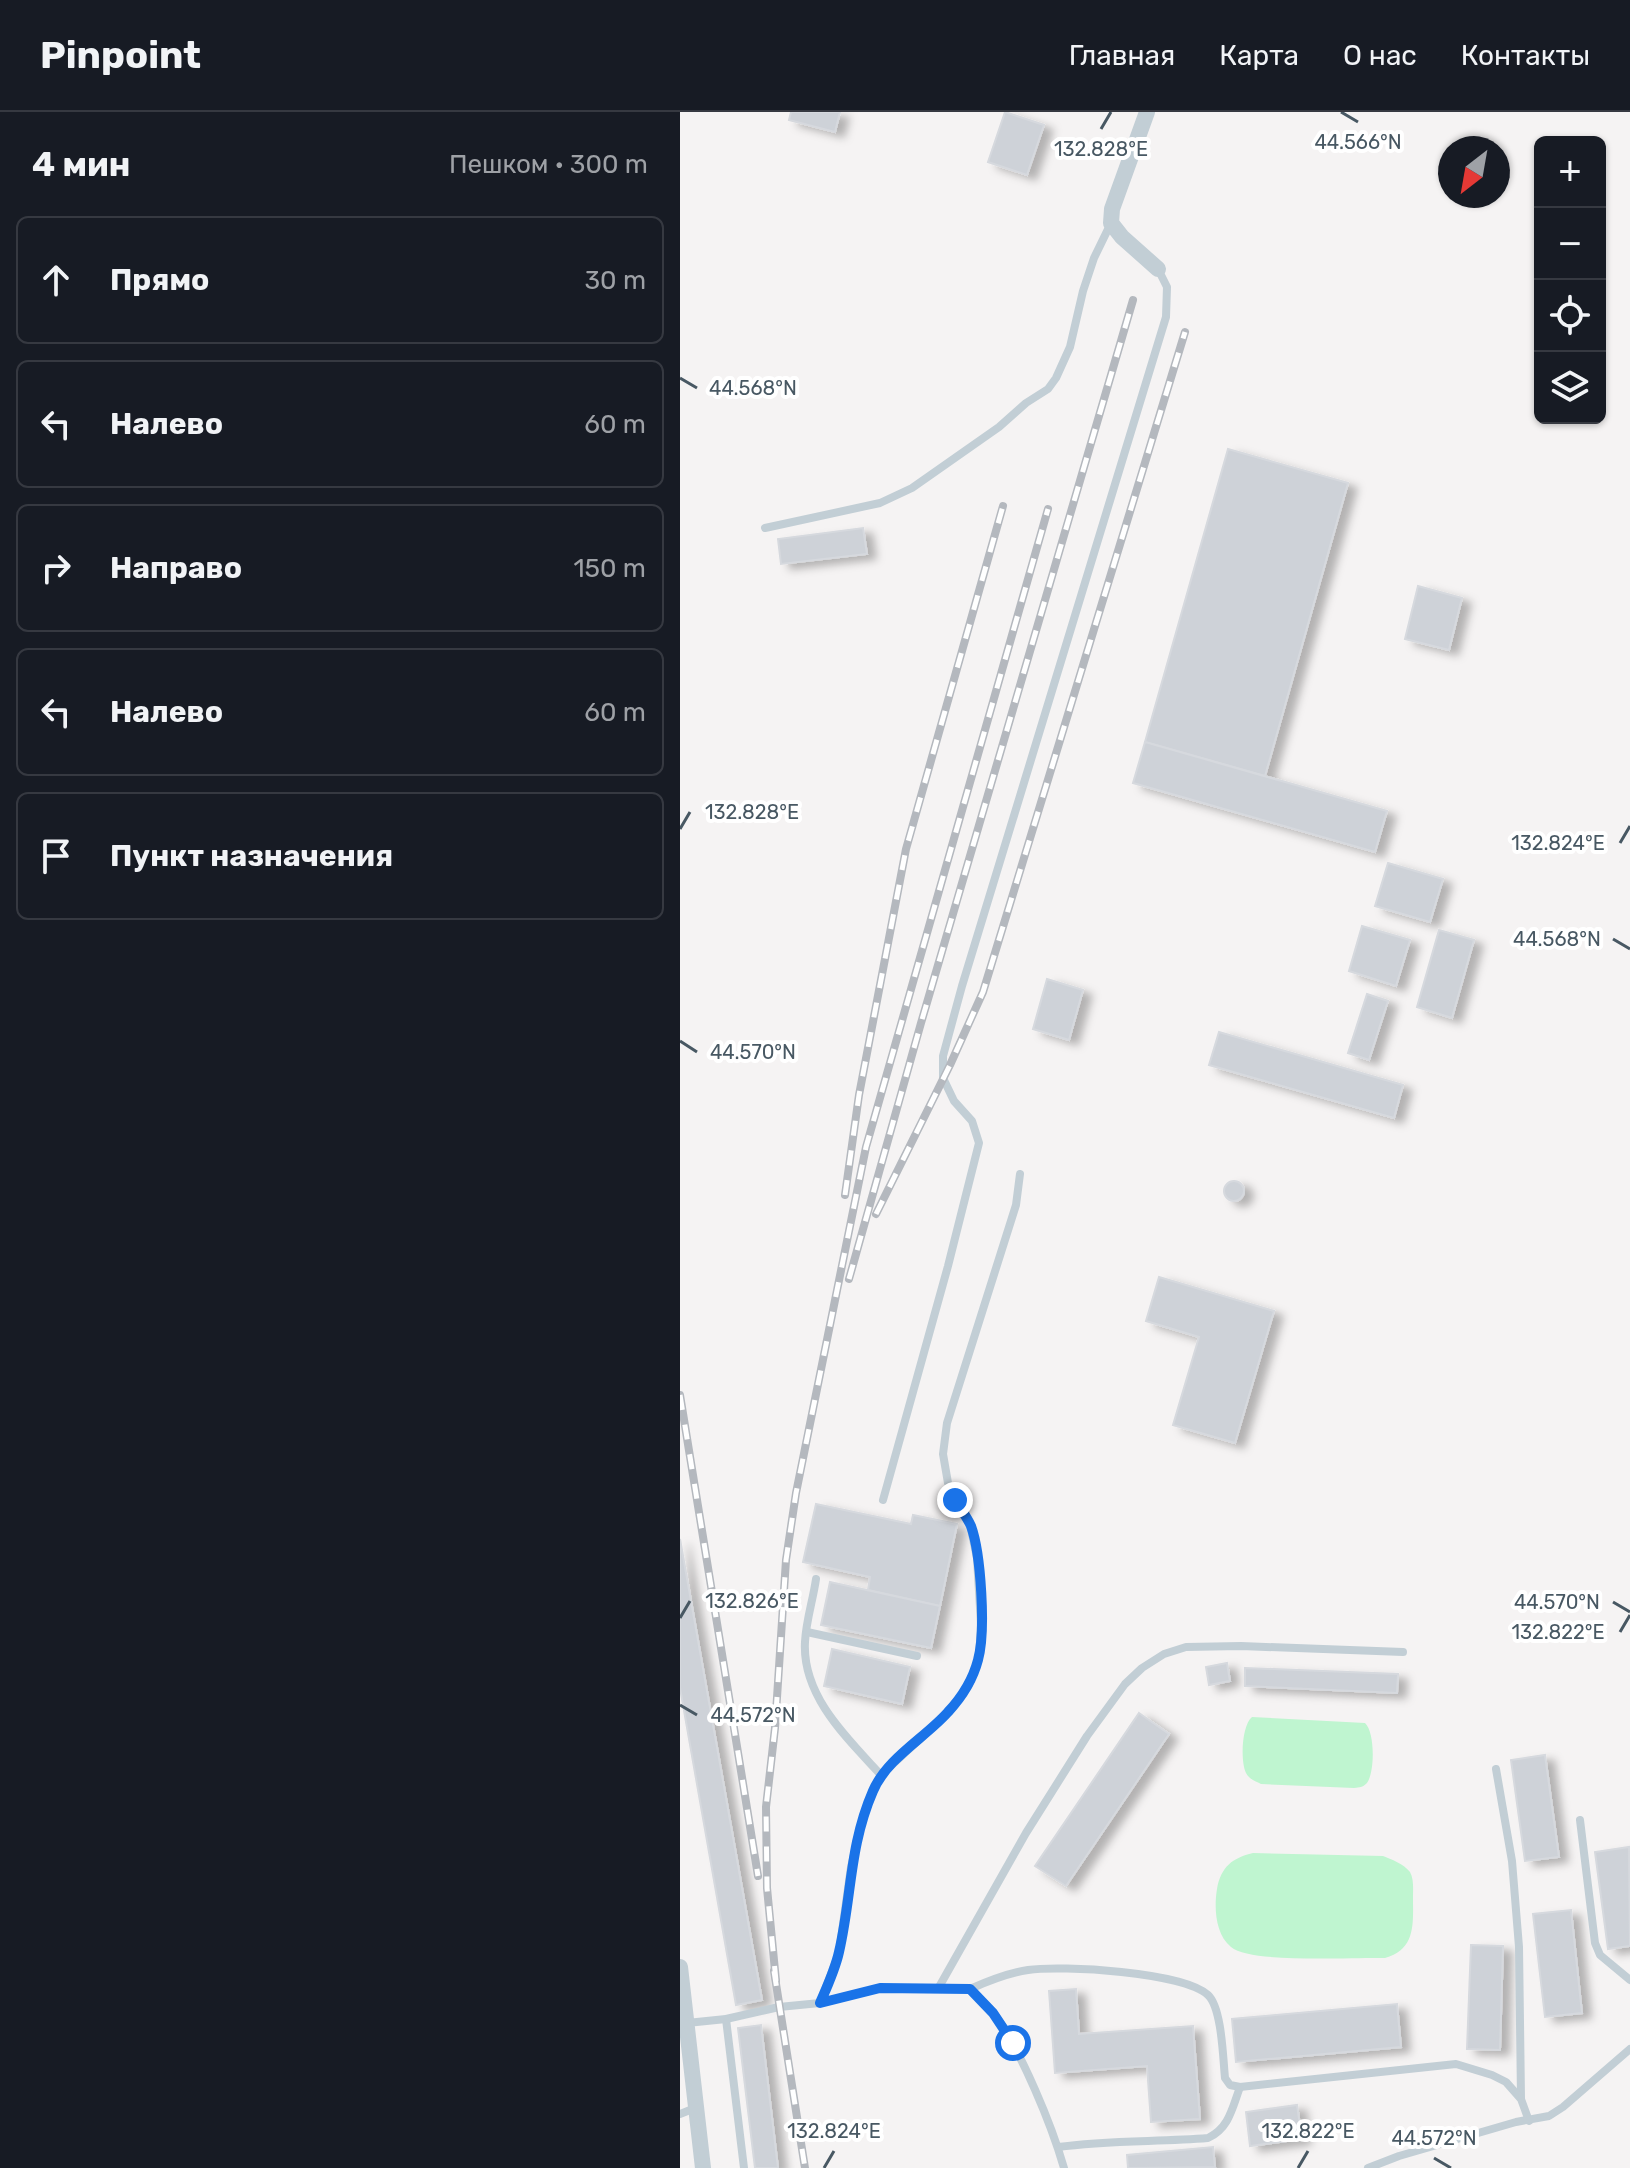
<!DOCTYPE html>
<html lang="ru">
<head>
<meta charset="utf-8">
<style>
  :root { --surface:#171b24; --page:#20242c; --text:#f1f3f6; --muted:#9ea1a6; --line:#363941 }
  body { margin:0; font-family:Rubik,sans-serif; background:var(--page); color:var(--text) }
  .controls { position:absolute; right:24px; top:24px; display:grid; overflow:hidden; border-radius:12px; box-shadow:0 2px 6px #0004 }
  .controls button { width:72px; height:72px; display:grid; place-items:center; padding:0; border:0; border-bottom:2px solid var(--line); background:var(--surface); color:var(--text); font:40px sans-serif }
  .compass { position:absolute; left:758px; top:24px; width:72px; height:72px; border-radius:50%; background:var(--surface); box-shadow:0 2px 6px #0004; rotate:211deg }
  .stop { position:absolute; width:24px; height:24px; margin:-18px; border:6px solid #1a73e8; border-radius:50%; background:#fff }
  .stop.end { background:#1a73e8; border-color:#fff; box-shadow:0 2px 8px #0008 }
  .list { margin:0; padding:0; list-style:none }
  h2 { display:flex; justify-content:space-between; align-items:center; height:104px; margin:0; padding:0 32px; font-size:34px }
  h2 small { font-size:26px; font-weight:400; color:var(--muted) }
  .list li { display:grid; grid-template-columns:52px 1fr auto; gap:24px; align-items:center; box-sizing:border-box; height:128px; margin:0 16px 16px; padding:0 16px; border:2px solid var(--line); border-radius:12px }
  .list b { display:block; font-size:30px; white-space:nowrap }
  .list em { font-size:26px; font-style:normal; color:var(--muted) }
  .icon { flex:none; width:44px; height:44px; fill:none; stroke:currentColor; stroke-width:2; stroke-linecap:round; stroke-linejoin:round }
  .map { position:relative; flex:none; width:950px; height:2056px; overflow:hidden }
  header { display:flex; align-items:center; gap:48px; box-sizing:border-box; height:112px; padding:0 40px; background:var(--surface); border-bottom:2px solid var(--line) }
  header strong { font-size:38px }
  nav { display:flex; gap:44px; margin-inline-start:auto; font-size:28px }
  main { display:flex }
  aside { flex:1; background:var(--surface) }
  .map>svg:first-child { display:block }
</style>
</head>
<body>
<header>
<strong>Pinpoint</strong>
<nav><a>Главная</a><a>Карта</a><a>О нас</a><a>Контакты</a></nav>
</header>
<main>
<aside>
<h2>4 мин<small>Пешком · 300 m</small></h2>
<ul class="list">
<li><svg class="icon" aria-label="ahead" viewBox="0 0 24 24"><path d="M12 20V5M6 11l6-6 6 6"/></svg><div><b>Прямо</b></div><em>30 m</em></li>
<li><svg class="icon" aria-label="left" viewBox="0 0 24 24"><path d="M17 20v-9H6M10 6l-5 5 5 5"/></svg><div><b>Налево</b></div><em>60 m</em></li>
<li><svg class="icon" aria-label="right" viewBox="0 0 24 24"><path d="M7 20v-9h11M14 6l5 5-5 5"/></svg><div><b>Направо</b></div><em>150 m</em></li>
<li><svg class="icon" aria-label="left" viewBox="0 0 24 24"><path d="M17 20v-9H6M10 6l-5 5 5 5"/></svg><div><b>Налево</b></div><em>60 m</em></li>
<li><svg class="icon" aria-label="arrive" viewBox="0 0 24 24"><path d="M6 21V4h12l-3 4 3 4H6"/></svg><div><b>Пункт назначения</b></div></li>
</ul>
</aside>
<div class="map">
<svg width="950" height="2056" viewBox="0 0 950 2056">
  <defs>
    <filter id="shadow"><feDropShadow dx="9" dy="5" stdDeviation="4" flood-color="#0004"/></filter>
  </defs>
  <rect width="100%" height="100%" fill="#f5f3f3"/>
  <g fill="#bff5d0">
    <path d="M 572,1605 L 685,1611 C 695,1620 695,1660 687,1671 C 682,1676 680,1675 674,1676 L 581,1672 C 575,1669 569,1667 566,1661 C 560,1648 562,1613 572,1605 Z"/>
    <path d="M 573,1741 L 703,1744 C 711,1747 724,1752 730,1760 C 734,1767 733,1778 733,1785 C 733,1812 736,1837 705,1846 C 675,1845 571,1852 551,1835 C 535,1822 534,1795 537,1777 C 541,1755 552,1746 573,1741 Z"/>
  </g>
  <g fill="#ced2d8" stroke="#d6d9de" stroke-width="2" filter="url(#shadow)">
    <polygon points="111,0 160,0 155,20 109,8"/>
    <polygon points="325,0 364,13 347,63 308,50"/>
    <polygon points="548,337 668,371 585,664 465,630"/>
    <polygon points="183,416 187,442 101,452 98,427"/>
    <polygon points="738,474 782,486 769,538 725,527"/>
    <polygon points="465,630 707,699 695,740 453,671"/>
    <polygon points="708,751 763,767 750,810 695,794"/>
    <polygon points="682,814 730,828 716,874 669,859"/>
    <polygon points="759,818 794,828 772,906 737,895"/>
    <polygon points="367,867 403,878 389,928 353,917"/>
    <polygon points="687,882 708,889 689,948 668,941"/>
    <polygon points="539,920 723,973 714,1006 529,953"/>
    <circle cx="554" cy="1079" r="10"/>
    <polygon points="479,1165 594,1199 555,1331 493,1313 519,1225 466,1209"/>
    <polygon points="136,1392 231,1412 233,1403 277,1412 260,1494 188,1478 190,1465 123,1450"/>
    <polygon points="0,1427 82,1888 56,1893 0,1576"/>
    <polygon points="150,1470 260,1494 251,1536 141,1513"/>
    <polygon points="152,1537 230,1555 222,1592 144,1574"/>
    <polygon points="547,1551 550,1569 529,1573 526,1555"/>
    <polygon points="565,1556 718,1562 717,1581 565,1574"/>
    <polygon points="459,1601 489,1622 386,1774 355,1754"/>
    <polygon points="865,1643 879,1745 845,1749 831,1648"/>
    <polygon points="949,1735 950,1834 928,1837 915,1740"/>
    <polygon points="891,1798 902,1901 865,1905 853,1802"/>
    <polygon points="791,1833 823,1834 820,1938 787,1937"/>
    <polygon points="396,1877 399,1922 513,1914 520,2007 471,2010 467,1954 375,1961 369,1879"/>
    <polygon points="717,1892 721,1935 556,1950 552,1907"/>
    <polygon points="81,1913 98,2056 75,2056 58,1916"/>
    <polygon points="617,1993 622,2027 570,2034 566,2000"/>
    <polygon points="533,2035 535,2055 448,2056 447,2043"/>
  </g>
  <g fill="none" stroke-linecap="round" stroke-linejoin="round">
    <g stroke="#c2ced5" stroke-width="8">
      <polyline points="85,416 200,391 232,376 319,315 346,291 368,277 376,266 390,235 403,179 414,146 431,111"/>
      <polyline points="203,1388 268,1154 299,1031 292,1009 274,989 263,966 263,944 282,874 486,205 487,175 478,157"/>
      <path d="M 136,1467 C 133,1488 126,1509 125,1530 C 122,1584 167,1626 201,1663"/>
      <polyline points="127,1520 237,1544"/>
      <polyline points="816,1657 832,1749 839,1835 841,1986"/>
      <polyline points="900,1708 915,1831 920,1843 950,1868"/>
      <polyline points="259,1875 346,1721 407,1624 445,1572 462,1556 484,1542 506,1535 561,1534 723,1540"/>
      <path d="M 290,1877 C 308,1869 328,1861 348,1858 C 382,1853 503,1860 528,1883 C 542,1896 543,1947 545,1966 L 550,1973 L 560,1975 L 776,1952 L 812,1963 L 826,1970 L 841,1987 L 849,2009"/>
      <polyline points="140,1891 159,1841 171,1755 182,1709 193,1679 201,1663 270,1599 289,1573 299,1546 301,1513 297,1446 290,1413 268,1371 263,1342 267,1311 336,1093 340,1062"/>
      <polyline points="46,1907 64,2056"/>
      <path d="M 7,1911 L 46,1907 L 99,1895 L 140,1891 L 200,1876 L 290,1877 C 298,1886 309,1894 316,1904 C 342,1942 371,2011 384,2056"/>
      <polyline points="0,2002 15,1996"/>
      <path d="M 378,2035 C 427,2028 478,2030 528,2026 C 549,2016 552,1997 560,1975"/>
      <polyline points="688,2056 719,2044 836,2010 869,2004 883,1995 950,1937"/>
    </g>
    <g stroke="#c2ced5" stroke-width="16">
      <polyline points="467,0 432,97 431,111 442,125 478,157"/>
      <polyline points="0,1855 23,2056"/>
    </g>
    <g stroke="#b4b8be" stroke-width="8">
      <g id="rail">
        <polyline points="165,1083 179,983 226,737 323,394"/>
        <polyline points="196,1102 270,953 303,880 505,220"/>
        <polyline points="169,1167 241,911 453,188"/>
        <polyline points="0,1283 78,1764"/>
        <polyline points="94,1859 125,2056"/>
        <polyline points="96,1869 87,1776 86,1695 95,1616 106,1448 116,1381 186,1035 368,397"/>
      </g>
    </g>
    <use href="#rail" stroke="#fff" stroke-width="5" stroke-dasharray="15" stroke-linecap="butt"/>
  </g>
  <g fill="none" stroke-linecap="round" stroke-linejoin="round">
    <path stroke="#1a73e8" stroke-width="10" d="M 275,1388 C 280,1396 287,1405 291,1414 C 301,1442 306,1519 298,1548 C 293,1567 282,1585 268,1600 C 245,1626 207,1646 193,1679 C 169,1734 172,1784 159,1840 C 155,1858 147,1875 140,1891 L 200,1876 L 290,1877 L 313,1901 L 333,1931"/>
  </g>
  <path fill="none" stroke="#485863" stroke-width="3" d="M 661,0 L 678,10M 421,17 L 431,0M 0,266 L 17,276M 0,717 L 10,700M 940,731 L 950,714M 933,827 L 950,837M 0,929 L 17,940M 933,1490 L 950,1500M 0,1506 L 10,1489M 940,1520 L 950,1503M 0,1593 L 17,1603M 754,2046 L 771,2056M 144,2056 L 154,2039M 618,2056 L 628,2039"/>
  <g font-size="20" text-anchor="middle" fill="#485863" stroke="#fff" stroke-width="8" stroke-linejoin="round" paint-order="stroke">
    <text x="678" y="37">44.566°N</text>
    <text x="421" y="44">132.828°E</text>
    <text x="73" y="283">44.568°N</text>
    <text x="72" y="707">132.828°E</text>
    <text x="878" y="738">132.824°E</text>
    <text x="877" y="834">44.568°N</text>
    <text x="73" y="947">44.570°N</text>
    <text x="72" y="1496">132.826°E</text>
    <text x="877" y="1497">44.570°N</text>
    <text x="878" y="1527">132.822°E</text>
    <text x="73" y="1610">44.572°N</text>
    <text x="154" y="2026">132.824°E</text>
    <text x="628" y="2026">132.822°E</text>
    <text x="754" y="2033">44.572°N</text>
  </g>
</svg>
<div class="controls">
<button>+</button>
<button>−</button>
<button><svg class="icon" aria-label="locate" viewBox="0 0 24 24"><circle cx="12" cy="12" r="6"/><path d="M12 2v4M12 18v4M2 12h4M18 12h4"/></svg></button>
<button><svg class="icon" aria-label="layers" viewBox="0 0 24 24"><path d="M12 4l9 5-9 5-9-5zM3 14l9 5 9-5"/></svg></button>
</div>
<svg class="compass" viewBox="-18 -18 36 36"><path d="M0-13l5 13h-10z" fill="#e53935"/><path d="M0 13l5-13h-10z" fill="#9ea1a6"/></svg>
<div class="stop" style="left:333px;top:1931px"></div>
<div class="stop end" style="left:275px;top:1388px"></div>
</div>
</main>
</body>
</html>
